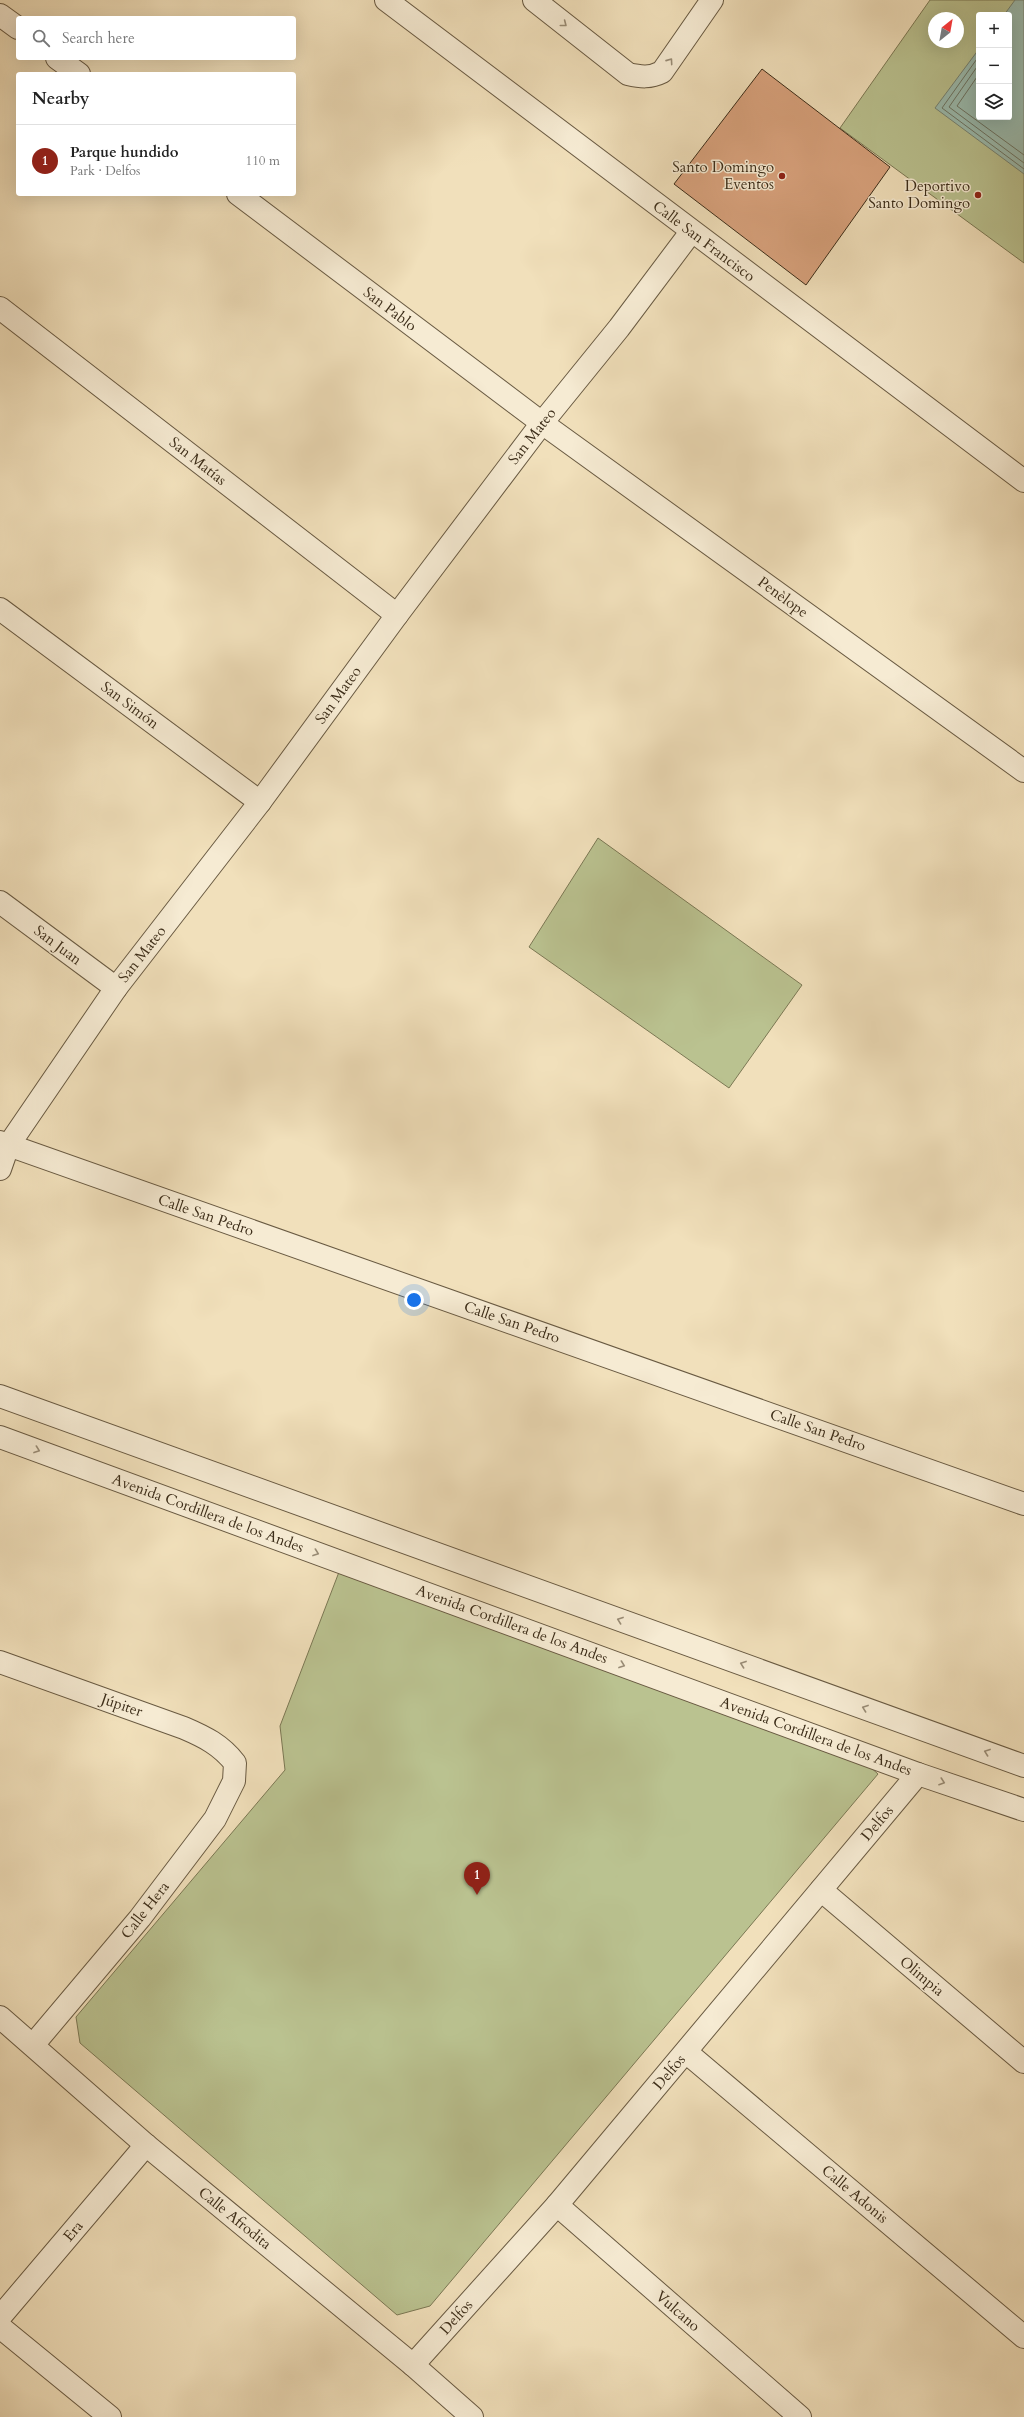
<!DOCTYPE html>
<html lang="en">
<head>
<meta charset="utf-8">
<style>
  :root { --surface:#fff; --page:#f6f6f6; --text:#222; --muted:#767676; --line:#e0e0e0; --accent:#8f2418 }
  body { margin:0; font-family:Cardo,serif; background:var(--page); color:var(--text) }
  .controls { position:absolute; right:12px; top:12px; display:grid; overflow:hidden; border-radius:4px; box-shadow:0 4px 16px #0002 }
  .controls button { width:36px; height:36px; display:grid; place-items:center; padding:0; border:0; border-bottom:1px solid var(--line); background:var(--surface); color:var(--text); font:20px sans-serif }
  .compass { position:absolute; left:928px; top:12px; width:36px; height:36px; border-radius:50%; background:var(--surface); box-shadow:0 4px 16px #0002; rotate:31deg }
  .you { position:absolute; left:414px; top:1300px; width:14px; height:14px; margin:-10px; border:3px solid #fff; border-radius:50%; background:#1a73e8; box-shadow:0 0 0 6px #1a73e833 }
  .badge { display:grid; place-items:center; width:26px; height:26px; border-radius:50%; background:var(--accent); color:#fff; font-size:13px; font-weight:700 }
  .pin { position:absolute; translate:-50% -33px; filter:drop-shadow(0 1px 2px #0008) }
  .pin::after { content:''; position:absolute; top:21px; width:14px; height:12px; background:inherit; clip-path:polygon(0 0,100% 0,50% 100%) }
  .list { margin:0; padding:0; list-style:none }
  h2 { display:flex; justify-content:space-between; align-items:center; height:52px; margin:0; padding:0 16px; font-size:17px }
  h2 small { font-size:13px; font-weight:400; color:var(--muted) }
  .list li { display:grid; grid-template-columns:26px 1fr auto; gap:12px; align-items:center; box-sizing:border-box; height:72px; padding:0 16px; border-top:1px solid var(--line) }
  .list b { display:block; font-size:15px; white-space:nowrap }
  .list p { margin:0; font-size:13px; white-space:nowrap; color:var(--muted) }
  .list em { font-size:13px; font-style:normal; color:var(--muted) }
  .icon { flex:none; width:22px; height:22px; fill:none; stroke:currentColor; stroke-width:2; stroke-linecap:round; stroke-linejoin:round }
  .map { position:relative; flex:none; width:1024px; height:2417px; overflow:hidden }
  .search { position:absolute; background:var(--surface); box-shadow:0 4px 16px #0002; left:16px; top:16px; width:280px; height:44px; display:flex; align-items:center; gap:10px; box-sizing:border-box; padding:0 14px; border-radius:4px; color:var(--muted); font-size:15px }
  .panel { position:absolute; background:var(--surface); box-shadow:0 4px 16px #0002; left:16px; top:72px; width:280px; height:124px; border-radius:4px }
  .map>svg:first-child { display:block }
</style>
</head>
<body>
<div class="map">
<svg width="1024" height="2417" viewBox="0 0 1024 2417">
  <rect width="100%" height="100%" fill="#f1e0bb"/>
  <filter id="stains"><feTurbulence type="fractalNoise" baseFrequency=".005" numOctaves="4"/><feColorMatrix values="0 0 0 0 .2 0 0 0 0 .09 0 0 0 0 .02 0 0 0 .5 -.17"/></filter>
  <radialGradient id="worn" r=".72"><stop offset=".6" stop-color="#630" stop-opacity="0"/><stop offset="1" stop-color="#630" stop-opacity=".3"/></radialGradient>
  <g fill="#bac290" stroke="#7b7854" fill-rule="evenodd">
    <path d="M 930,0 L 1024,0 L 1024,263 L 840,128 ZM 979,15 L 1009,15 L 1009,117 L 979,117 ZM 934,18 L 958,18 L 958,42 L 934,42 Z"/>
    <polygon points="598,838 802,985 729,1088 529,947"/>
    <polygon points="339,1572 858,1756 878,1774 430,2306 397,2315 80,2043 76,2017 285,1770 280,1726"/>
  </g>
  <polygon fill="#9bbdb1" stroke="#758374" points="1015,0 1024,0 1024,174 935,108 979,49 979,117 1009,117 1009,15 1004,15"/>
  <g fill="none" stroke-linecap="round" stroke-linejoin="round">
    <g stroke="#6c7565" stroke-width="1">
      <polyline points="979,56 942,108 1024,169"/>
      <polyline points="979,64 949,107 1024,163"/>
      <polyline points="979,74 957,106 1024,155"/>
    </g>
  </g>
  <polygon fill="#d8a27d" stroke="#3c2d19" points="762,69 890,167 806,285 674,184"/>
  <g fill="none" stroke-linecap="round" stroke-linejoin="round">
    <g stroke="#695a42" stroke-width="24">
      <g id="minor">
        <polyline points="386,0 1024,481"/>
        <path d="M 534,0 L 628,74 C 641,77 650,78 662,72 L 712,0"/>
        <polyline points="0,15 18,28"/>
        <polyline points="57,58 79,74"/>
        <polyline points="238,194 542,423 1024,771"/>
        <polyline points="0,308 397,615"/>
        <polyline points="0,609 260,802"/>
        <polyline points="0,902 116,988"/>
        <polyline points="0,1142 1024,1504"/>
        <polyline points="0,1169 8,1146 116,988 260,802 397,615 542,423 619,328 691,232"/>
        <polyline points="0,1396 1024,1766"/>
        <polyline points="0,1437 918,1774 1024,1810"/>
        <path d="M 0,1662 L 184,1728 C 205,1737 221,1745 235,1763 L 234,1781 L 215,1819 L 140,1918 L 33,2045"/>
        <polyline points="821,1890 1024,2062"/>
        <polyline points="0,2017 146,2145 413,2365 472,2417"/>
        <polyline points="686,2052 1024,2337"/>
        <polyline points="557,2205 800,2417"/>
        <polyline points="0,2317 146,2145"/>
        <polyline points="0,2327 110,2417"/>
        <polyline points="413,2365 557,2205 918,1774"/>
      </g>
    </g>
    <use href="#minor" stroke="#f6ebd3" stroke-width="22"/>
  </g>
  <defs><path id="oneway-chevron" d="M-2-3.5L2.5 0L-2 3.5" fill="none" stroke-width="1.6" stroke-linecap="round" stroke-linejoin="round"/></defs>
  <g stroke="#998c76">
    <use href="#oneway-chevron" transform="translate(564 24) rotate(38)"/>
    <use href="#oneway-chevron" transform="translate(670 61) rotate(-55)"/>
    <use href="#oneway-chevron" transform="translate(37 1450) rotate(20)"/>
    <use href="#oneway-chevron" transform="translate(316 1553) rotate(20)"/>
    <use href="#oneway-chevron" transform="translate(620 1620) rotate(-160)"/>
    <use href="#oneway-chevron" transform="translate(743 1664) rotate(-160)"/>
    <use href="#oneway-chevron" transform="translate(622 1665) rotate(20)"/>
    <use href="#oneway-chevron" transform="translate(865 1708) rotate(-160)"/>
    <use href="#oneway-chevron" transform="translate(987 1752) rotate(-160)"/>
    <use href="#oneway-chevron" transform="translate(942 1782) rotate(19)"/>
  </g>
  <g fill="#8f2418" stroke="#f6ebd3" stroke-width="1.5">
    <circle cx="782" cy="176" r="4"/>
    <circle cx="978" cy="195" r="4"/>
  </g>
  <g text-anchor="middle" stroke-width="3" stroke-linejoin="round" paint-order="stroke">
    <g font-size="15" fill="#3c2d19" stroke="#f6ebd3" text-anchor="end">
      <text x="774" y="172">Santo Domingo<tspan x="774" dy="17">Eventos</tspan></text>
      <text x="970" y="191">Deportivo<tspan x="970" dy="17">Santo Domingo</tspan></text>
    </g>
    <g font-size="15" fill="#3c2d19" stroke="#f6ebd3">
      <text transform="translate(704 241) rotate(37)" y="5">Calle San Francisco</text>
      <text transform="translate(390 309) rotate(37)" y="5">San Pablo</text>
      <text transform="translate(532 436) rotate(-52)" y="5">San Mateo</text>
      <text transform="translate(198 461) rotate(38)" y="5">San Matías</text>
      <text transform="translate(783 597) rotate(36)" y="5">Penèlope</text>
      <text transform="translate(338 695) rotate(-54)" y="5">San Mateo</text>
      <text transform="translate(130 705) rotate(37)" y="5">San Simón</text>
      <text transform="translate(58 945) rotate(37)" y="5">San Juan</text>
      <text transform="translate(142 954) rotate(-52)" y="5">San Mateo</text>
      <text transform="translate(206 1215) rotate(19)" y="5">Calle San Pedro</text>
      <text transform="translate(512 1322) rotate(19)" y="5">Calle San Pedro</text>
      <text transform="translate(818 1430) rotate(19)" y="5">Calle San Pedro</text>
      <text transform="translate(208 1513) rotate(20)" y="5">Avenida Cordillera de los Andes</text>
      <text transform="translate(512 1624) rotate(20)" y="5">Avenida Cordillera de los Andes</text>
      <text transform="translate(122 1705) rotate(19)" y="5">Júpiter</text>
      <text transform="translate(816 1736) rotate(20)" y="5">Avenida Cordillera de los Andes</text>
      <text transform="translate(877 1823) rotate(-50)" y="5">Delfos</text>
      <text transform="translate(145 1910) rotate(-52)" y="5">Calle Hera</text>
      <text transform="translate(922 1976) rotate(40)" y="5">Olimpia</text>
      <text transform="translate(669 2072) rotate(-50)" y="5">Delfos</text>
      <text transform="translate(855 2194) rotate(40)" y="5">Calle Adonis</text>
      <text transform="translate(235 2218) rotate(39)" y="5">Calle Afrodita</text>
      <text transform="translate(73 2231) rotate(-50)" y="5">Era</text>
      <text transform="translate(678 2311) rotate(41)" y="5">Vulcano</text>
      <text transform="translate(456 2317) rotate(-48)" y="5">Delfos</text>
    </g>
  </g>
  <rect width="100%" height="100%" filter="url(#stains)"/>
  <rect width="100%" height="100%" fill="url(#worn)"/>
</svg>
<div class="controls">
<button>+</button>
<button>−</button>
<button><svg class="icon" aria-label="layers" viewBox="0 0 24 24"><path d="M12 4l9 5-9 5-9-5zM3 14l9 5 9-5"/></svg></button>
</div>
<svg class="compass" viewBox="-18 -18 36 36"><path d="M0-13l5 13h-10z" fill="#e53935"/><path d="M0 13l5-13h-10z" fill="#767676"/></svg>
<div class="you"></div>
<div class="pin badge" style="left:477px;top:1895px">1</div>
<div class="search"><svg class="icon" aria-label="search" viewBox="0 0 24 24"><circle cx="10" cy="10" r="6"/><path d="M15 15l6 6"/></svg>Search here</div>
<section class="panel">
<h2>Nearby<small></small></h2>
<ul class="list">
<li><span class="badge">1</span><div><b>Parque hundido</b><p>Park · Delfos</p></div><em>110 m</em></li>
</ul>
</section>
</div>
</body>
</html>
